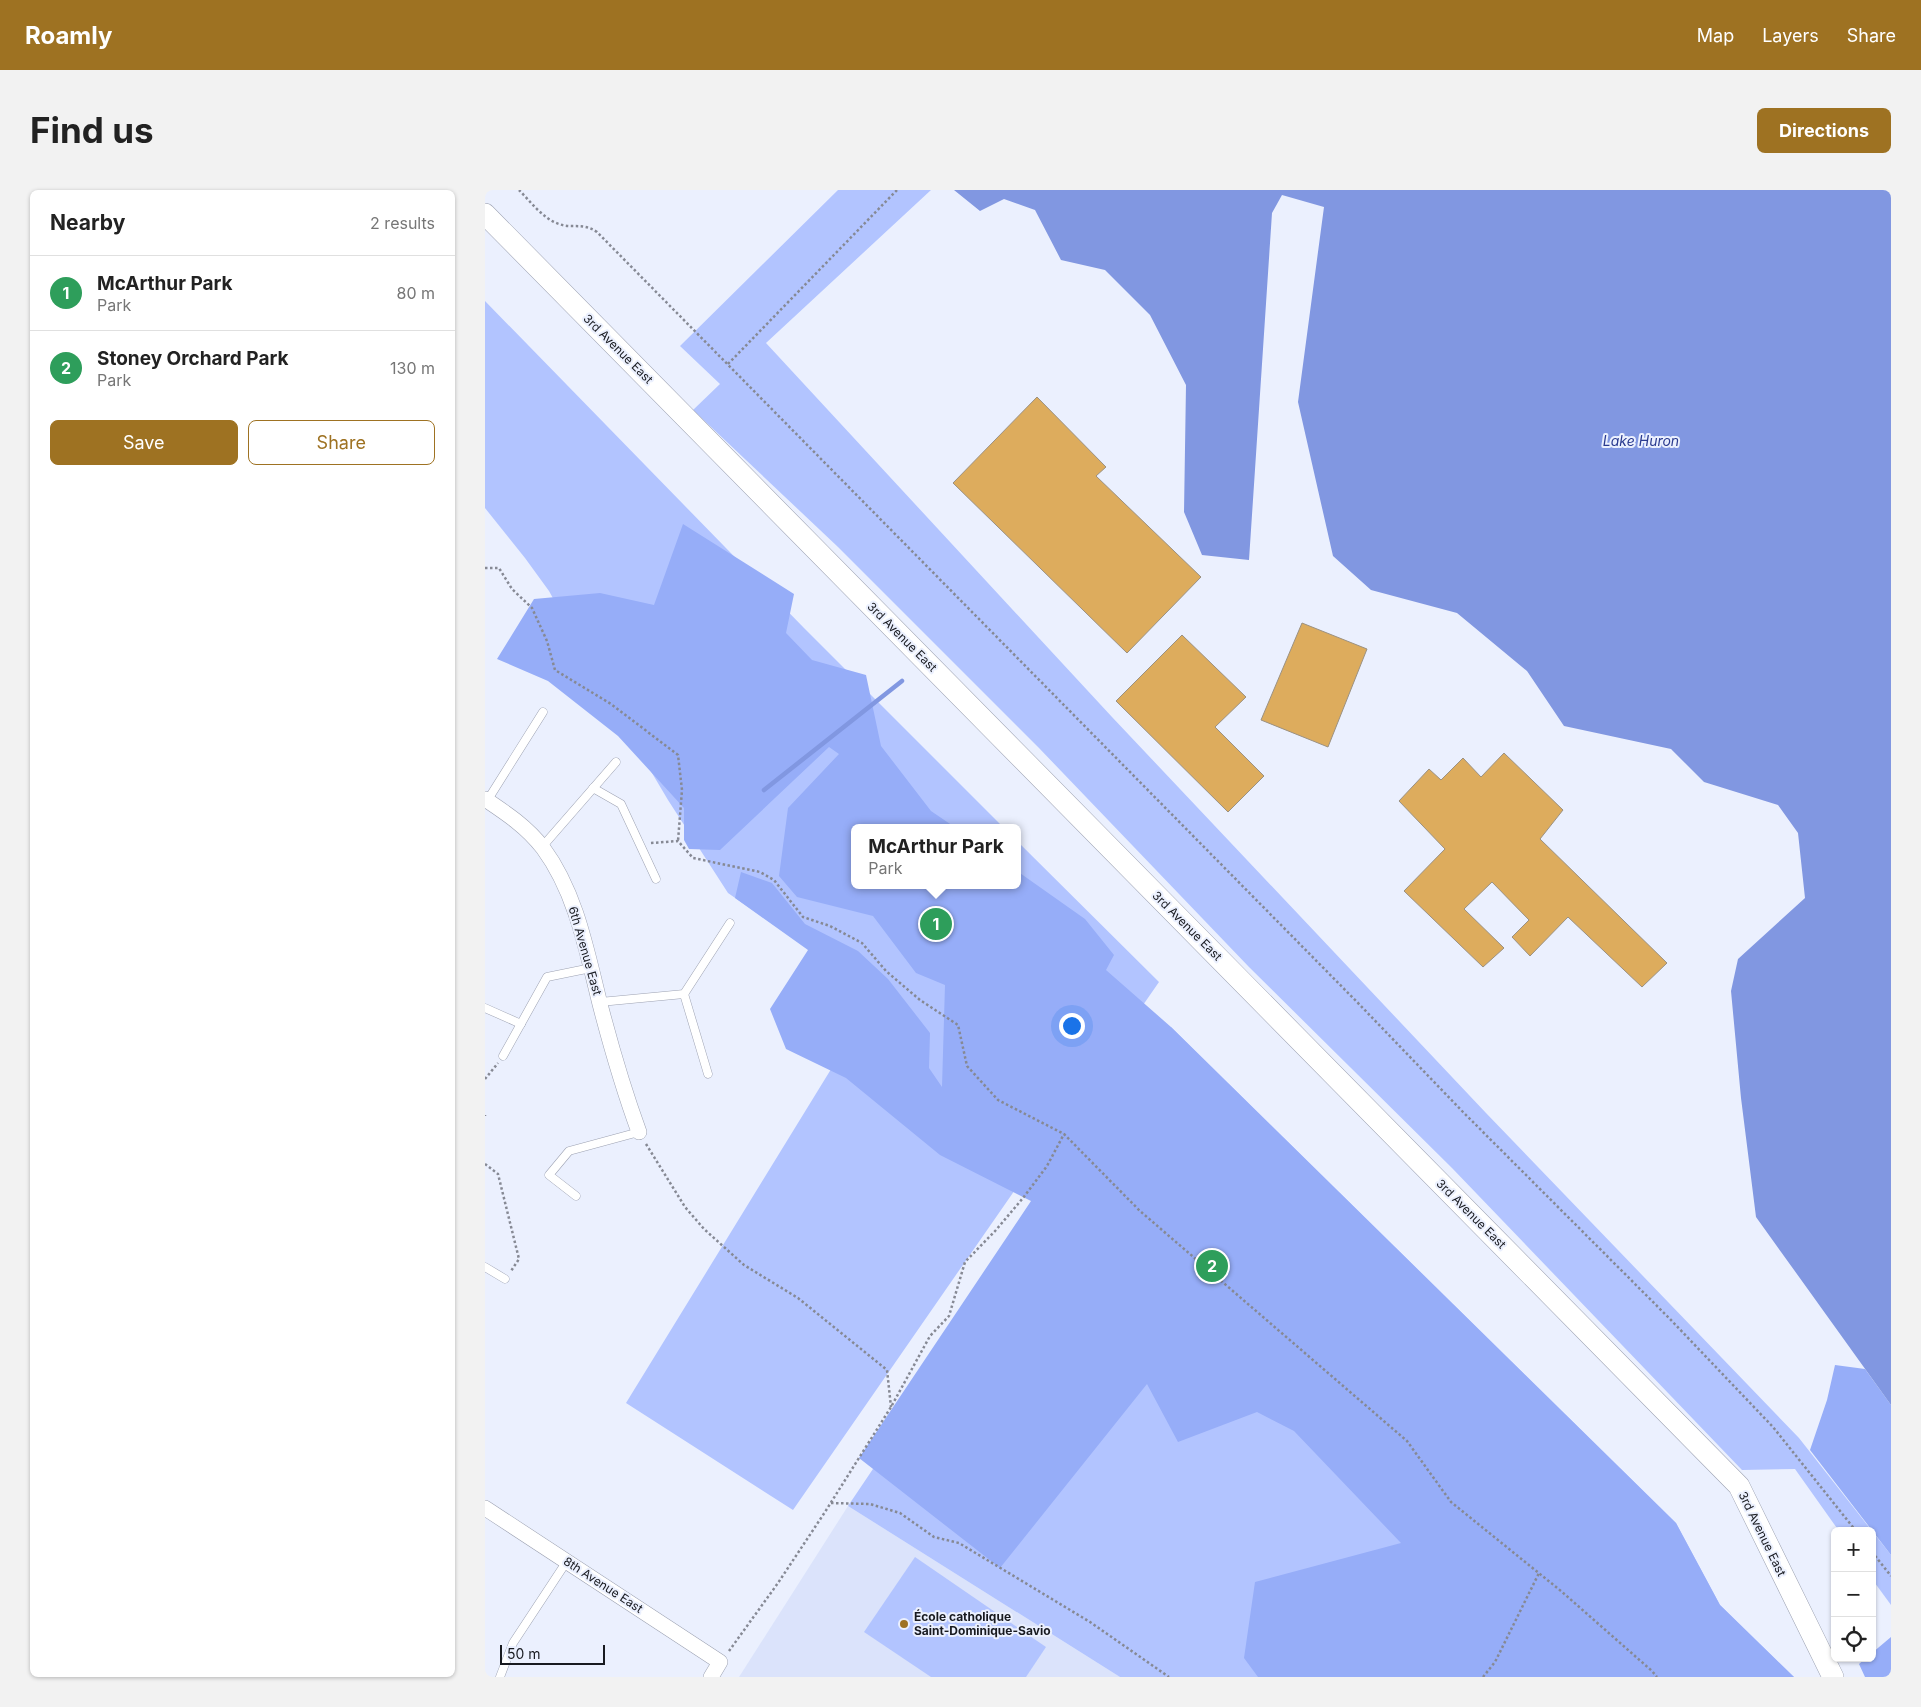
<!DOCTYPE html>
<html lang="en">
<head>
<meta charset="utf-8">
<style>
  :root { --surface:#fff; --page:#f2f2f2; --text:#222; --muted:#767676; --line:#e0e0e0; --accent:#9e7222 }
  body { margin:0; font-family:Inter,sans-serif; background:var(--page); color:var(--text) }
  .controls { position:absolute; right:15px; bottom:15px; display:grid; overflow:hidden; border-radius:8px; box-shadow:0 1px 4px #0004 }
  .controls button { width:45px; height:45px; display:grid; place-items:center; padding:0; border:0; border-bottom:1px solid var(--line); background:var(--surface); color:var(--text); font:25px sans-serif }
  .scale { position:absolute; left:15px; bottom:12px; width:105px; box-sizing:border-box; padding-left:5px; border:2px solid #181a20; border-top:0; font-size:14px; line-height:18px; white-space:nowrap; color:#181a20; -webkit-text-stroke:4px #ebf0fe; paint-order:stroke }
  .you { position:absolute; left:586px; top:835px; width:18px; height:18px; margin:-12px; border:4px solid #fff; border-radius:50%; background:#1a73e8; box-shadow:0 0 0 8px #1a73e833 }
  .badge { display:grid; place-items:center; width:32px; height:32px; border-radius:50%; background:var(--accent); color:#fff; font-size:16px; font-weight:700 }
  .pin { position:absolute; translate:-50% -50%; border:2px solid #fff; box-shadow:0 1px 5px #0006 }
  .popup { position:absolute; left:366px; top:634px; width:170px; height:65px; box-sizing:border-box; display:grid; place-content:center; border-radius:8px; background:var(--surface); filter:drop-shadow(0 1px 4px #0005); font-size:16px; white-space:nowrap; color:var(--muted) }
  .popup b { font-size:19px; color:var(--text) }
  .popup::after { content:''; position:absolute; left:50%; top:100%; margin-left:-10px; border:10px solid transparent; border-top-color:var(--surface) }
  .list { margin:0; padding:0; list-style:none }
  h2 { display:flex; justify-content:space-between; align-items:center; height:65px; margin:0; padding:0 20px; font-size:21px }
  h2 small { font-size:16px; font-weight:400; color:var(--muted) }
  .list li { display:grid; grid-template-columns:32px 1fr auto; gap:15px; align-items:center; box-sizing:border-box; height:75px; padding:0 20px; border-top:1px solid var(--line) }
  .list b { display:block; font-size:19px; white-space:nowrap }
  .list p { margin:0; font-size:16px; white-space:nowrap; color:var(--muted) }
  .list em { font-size:16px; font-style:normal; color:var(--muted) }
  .actions { display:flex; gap:10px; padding:15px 20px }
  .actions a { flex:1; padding:11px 0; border:1px solid var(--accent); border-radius:8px; text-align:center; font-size:18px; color:var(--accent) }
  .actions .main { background:var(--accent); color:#fff }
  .icon { flex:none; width:28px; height:28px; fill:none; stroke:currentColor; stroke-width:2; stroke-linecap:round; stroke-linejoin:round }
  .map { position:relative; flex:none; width:1406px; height:1487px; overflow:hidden; border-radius:8px }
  header { display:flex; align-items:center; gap:30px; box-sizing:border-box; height:70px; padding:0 25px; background:var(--accent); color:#fff }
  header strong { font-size:24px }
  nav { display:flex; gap:28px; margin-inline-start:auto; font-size:18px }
  .intro { display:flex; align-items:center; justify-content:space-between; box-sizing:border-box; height:120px; padding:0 30px }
  h1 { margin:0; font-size:35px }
  .button { padding:12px 22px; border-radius:8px; background:var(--accent); color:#fff; font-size:18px; font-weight:700 }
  main { display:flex; gap:30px; padding:0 30px }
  aside { flex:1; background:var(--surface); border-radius:8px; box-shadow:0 1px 4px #0004 }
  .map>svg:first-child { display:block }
</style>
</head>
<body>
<header>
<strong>Roamly</strong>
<nav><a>Map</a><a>Layers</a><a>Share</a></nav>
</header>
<div class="intro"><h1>Find us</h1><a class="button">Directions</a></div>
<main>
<aside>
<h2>Nearby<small>2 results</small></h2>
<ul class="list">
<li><span class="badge" style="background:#2e9e5b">1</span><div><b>McArthur Park</b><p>Park</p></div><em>80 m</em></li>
<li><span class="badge" style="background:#2e9e5b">2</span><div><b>Stoney Orchard Park</b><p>Park</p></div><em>130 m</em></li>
</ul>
<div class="actions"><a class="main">Save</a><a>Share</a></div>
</aside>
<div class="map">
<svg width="1406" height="1487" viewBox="0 0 1406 1487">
  <rect width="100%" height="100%" fill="#ebf0fe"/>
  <polygon fill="#dbe3fb" points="363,1316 635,1487 254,1487"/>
  <g fill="#b2c4ff">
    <polygon points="353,0 446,0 281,153 627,527 1001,923 1314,1248 1387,1341 1354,1341 1310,1279 1257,1280 967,978 764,777 554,558 353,357 208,220 235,194 195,156"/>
    <polygon points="0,111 319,438 519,638 370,638 370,695 532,695 532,651 674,792 308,1320 141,1213 391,806 243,703 183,610 126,514 64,401 40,368 0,318"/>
    <polygon points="686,837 1191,1333 1235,1415 1309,1487 635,1487 363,1316"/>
    <polygon points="1387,1341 1406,1365 1406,1415 1387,1389"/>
    <polygon points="430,1367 561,1457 541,1487 446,1487 379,1442"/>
  </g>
  <g fill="#96adf8">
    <polygon points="198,334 309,404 301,443 327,470 381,485 396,556 446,621 471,638 370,638 370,695 532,695 532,681 600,729 629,765 621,780 686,837 1191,1333 1235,1415 1309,1487 773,1487 759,1468 770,1392 916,1353 809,1241 772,1222 693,1252 662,1194 515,1378 374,1268 546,1011 455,965 361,888 301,859 285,819 323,760 250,708 256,682 287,693 320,734 373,761 403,789 445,843 444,878 457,897 460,795 431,783 388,726 312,707 294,686 303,618 354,564 344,557 235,660 204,659 199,650 199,618 133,546 63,491 12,469 49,409 115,403 169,415"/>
    <polygon points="1350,1175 1380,1179 1406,1215 1406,1365 1325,1260 1342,1210"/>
    <polygon points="1406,1447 1406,1487 1380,1487 1374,1474 1381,1468 1387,1468 1387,1463"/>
  </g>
  <polygon fill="#8197e1" points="469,0 1406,0 1406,1215 1271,1027 1256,908 1246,801 1253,769 1320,708 1313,643 1293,615 1219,592 1186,559 1079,536 1042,481 972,423 886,400 848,366 813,212 839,17 797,5 787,23 764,370 717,365 699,322 701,195 665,125 620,80 576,70 550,20 519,9 495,21"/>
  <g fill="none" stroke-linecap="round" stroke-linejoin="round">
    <polyline stroke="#8197e1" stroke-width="4.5" points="279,600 417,491"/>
  </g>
  <g fill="#ddac5d" stroke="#9b9182">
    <polygon points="552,207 621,277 611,286 716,387 642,463 468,293"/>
    <polygon points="817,433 882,459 843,557 776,530"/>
    <polygon points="697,445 761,507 730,537 779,586 743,622 631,511"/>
    <polygon points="1019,563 1078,620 1055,649 1182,773 1157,797 1083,727 1045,766 1027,747 1044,730 1007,692 979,719 1019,758 998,777 919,701 960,659 914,611 944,579 956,590 978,568 996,587"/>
  </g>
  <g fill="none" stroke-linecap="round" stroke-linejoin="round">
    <g stroke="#9da2b2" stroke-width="9">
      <g id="lane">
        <polyline points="108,598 136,614 171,689"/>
        <polyline points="2,611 58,522"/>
        <polyline points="57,657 131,572"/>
        <polyline points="199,804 223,884"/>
        <polyline points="115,812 199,804 245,733"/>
        <polyline points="0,818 36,834"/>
        <polyline points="18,866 62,787 106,778"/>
        <polyline points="91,1006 64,985 84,961 154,942"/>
        <polyline points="0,1077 20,1089"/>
        <polyline points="15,1487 28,1453 82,1371"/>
      </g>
    </g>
    <g stroke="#9da2b2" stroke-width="16">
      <g id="street">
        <path d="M 0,609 C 21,623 42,637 58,658 C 92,704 102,763 116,818 C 127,860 139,901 154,942"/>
        <polyline points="0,1318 235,1472 226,1487"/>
      </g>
    </g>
    <g stroke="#9da2b2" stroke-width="22">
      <polyline id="secondary" points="0,24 1254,1296 1348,1487"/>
    </g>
    <g stroke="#868994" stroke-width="2.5" stroke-dasharray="2.5 2.5" stroke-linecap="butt">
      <path d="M 34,0 C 45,11 58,29 74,34 C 88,39 97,32 112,42 L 873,813 L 978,922 L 1185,1129 L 1288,1237 L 1371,1341"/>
      <polyline points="243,174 412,0"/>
      <polyline points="0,378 14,378 27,399 47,418 62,451 70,480 126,514 193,565 197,600 193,651"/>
      <polyline points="166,653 193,651 208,668 275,682 289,690 318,727 345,736 377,753 401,781 435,810 473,835 482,876 513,910 579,944 655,1021 922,1251 966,1312 1076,1401 1167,1481 1172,1487"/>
      <polyline points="0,889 13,873"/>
      <polyline points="0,925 0,926"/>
      <polyline points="161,954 200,1017 219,1039 259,1075 313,1108 402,1180 406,1217"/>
      <polyline points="0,974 13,984 34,1069 26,1081"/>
      <polyline points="346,1313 385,1314 415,1323 449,1347 474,1353 605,1432 684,1487"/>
      <polyline points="1387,1362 1406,1386"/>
      <polyline points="244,1461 293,1393 340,1322 406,1217 445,1146 464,1126 480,1072 511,1040 538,1008 562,976 579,944"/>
      <polyline points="998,1487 1010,1472 1054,1383"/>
    </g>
    <use href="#lane" stroke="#fff" stroke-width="8"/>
    <use href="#street" stroke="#fff" stroke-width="15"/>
    <use href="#secondary" stroke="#fff" stroke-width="21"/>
  </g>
  <circle fill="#9e7222" stroke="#ebf0fe" stroke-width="2" cx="419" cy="1434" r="5"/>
  <g text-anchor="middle" stroke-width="4" stroke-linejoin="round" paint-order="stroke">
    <g font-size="12" fill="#181a20" stroke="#ebf0fe">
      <text transform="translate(133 159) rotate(45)" y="4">3rd Avenue East</text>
      <text transform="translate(417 447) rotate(45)" y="4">3rd Avenue East</text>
      <text transform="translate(702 736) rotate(45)" y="4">3rd Avenue East</text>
      <text transform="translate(100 761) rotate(74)" y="4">6th Avenue East</text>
      <text transform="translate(986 1024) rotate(45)" y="4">3rd Avenue East</text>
      <text transform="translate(1277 1344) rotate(64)" y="4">3rd Avenue East</text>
      <text transform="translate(118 1395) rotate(33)" y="4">8th Avenue East</text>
    </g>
    <g font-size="12" font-weight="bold" fill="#181a20" stroke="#ebf0fe" text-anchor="start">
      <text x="429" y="1431">École catholique<tspan x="429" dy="14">Saint-Dominique-Savio</tspan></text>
    </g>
    <g font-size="14" font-style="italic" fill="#2b3b90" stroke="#ebf0fe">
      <text x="1156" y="256">Lake Huron</text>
    </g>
  </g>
</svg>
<div class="controls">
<button>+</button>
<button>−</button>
<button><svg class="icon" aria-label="locate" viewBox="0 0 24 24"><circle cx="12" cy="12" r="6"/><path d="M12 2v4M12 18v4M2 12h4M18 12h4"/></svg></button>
</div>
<div class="scale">50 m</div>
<div class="you"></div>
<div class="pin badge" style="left:451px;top:734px;background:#2e9e5b">1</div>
<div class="popup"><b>McArthur Park</b>Park</div>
<div class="pin badge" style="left:727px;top:1076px;background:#2e9e5b">2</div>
</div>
</main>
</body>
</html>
